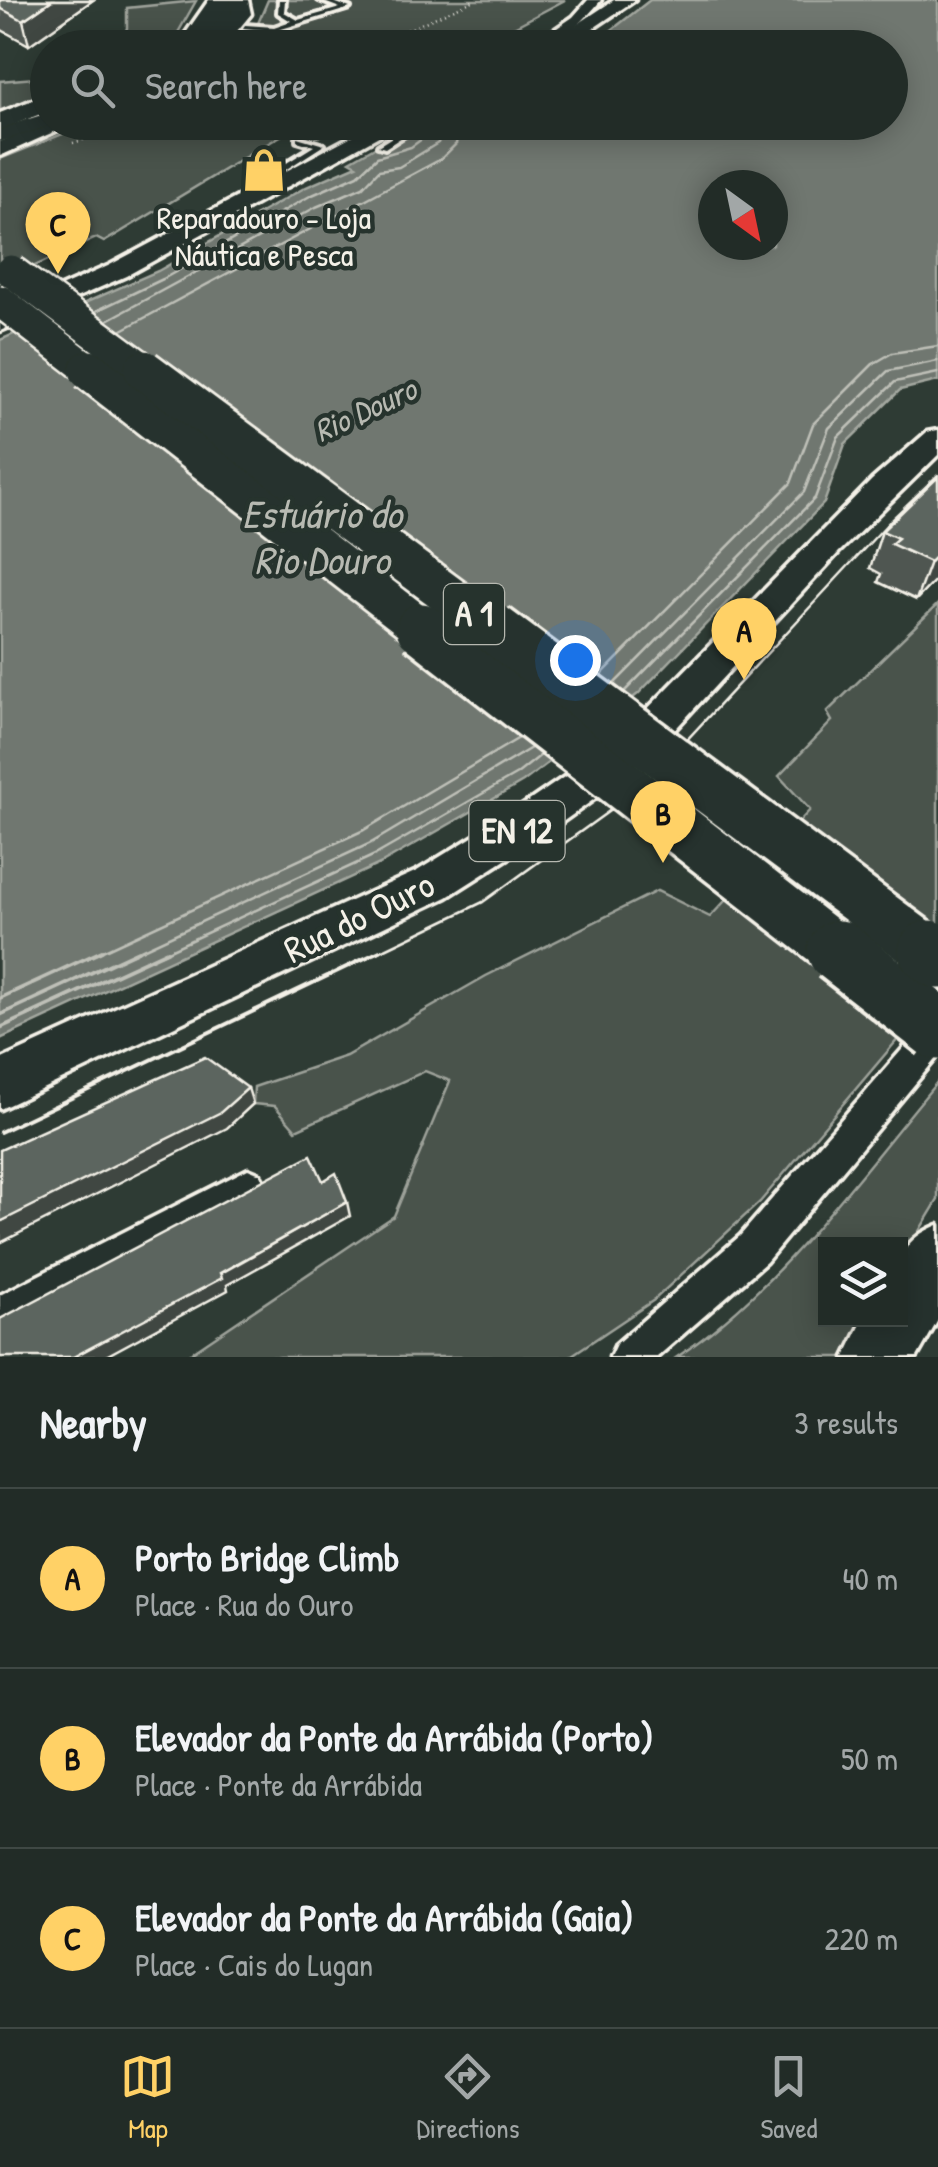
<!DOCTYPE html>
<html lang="en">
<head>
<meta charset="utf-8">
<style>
  :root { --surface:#222c27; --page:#2a342f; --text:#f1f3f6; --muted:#a2a7a7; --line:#3f4844; --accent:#ffd166 }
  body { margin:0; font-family:"Patrick Hand",sans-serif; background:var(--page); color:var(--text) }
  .controls { position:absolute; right:30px; bottom:30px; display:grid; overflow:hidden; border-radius:0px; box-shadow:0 5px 25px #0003 }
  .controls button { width:90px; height:90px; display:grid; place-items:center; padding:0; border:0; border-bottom:2px solid var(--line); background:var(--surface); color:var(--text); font:50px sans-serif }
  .compass { position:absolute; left:698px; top:170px; width:90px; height:90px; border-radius:50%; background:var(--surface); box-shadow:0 5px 25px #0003; rotate:147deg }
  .you { position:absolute; left:575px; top:660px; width:35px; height:35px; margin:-25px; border:8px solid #fff; border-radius:50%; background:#1a73e8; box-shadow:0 0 0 15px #1a73e833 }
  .badge { display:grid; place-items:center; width:65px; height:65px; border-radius:50%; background:var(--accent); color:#111; font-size:32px; font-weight:700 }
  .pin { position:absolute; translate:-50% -82px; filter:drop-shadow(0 2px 5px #0008) }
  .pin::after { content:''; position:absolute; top:52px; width:35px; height:30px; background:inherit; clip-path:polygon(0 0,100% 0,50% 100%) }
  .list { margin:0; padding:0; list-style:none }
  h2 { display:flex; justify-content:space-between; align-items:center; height:130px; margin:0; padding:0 40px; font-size:42px }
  h2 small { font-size:32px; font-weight:400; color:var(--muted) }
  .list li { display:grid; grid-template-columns:65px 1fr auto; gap:30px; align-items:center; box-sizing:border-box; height:180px; padding:0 40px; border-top:2px solid var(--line) }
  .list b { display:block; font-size:38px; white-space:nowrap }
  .list p { margin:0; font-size:32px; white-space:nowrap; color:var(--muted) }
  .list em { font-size:32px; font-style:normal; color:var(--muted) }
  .icon { flex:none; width:55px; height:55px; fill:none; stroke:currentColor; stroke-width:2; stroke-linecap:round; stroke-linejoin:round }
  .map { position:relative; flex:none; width:938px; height:1357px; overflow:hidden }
  .search { position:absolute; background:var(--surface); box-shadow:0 5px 25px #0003; left:30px; right:30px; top:30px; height:110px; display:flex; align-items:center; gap:25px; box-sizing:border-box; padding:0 35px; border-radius:55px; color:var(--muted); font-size:38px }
  .sheet { height:670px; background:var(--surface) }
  nav { display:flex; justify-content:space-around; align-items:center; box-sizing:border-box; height:140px; border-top:2px solid var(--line); background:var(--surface); font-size:28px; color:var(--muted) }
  nav a { display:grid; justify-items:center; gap:5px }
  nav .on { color:var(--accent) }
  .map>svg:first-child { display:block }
</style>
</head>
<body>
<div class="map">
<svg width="938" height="1357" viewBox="0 0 938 1357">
  <rect width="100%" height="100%" fill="#2e3b34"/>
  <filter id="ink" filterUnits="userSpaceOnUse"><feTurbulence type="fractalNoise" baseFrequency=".01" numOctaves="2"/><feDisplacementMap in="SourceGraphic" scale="20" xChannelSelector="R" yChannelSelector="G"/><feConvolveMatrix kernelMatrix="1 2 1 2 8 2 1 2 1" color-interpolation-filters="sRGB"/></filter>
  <g filter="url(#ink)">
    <g fill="#48524c" stroke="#9ea29a" stroke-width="2.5">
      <polygon points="268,0 565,0 476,47 242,48 250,42"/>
      <polygon points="196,1 176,36 153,47 73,47 121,42 127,28 127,8"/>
      <polygon points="47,77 47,91 0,112 0,81"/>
      <polygon points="90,123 342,123 318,137 292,129 104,242 96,238 0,282 0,159"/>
      <polygon points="938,604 938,992 760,1202 654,1300 569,1357 185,1357 394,1216 450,1081 425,1071 296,1130 275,1106 253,1104 254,1087 346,1056 486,976 657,891 710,917 810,810 779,776 832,721 827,712"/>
      <path d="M 938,1081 L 938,1200 L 901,1261 L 900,1244 L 826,1244 L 826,1320 L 867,1320 L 845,1357 L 677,1357 C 781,1287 858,1176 938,1081 Z"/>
    </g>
    <path fill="#6f7770" stroke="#a4a8a0" stroke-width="2.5" fill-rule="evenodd" d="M 650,0 L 938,0 L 938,381 L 900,390 L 845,444 L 824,503 L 638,694 L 523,782 L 382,863 L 0,1039 L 0,340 L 158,271 L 306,187 L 357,165 L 350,161 L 378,145 L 387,148 L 430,123 L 890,122 L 890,48 L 590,47 ZM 713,185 L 773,185 L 773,245 L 713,245 Z"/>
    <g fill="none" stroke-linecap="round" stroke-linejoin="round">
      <g stroke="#bfc0b8" stroke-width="2.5">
        <polyline points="96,311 163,279 310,196 358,175 377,157 411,147 426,136 433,122"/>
        <polyline points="108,320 316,207 363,187 379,170 399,167 438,143 445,122"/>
        <polyline points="122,330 441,159 456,144 460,122"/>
        <polyline points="601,675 791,483 813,424 873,364 892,353 938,346"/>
        <polyline points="614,684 804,492 829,428 888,371 938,361"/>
        <polyline points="624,692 815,498 838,437 895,382 938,373"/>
        <polyline points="96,954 364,830 519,738"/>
        <polyline points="132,954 371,843 531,748"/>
        <polyline points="161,954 377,854 517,774 541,755"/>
      </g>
      <g stroke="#bfc0b8" stroke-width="4">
        <polyline points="0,998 102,951"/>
        <polyline points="0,1015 138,951"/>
        <polyline points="0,1028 167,951"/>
      </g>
      <polyline stroke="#4c564f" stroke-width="19" stroke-dasharray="19 10" stroke-linecap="butt" points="0,133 42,114"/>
      <g stroke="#f4f1e8" stroke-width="8">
        <g id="lane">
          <polygon points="279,0 285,0 284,12 298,20 340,8 319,0 328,0 350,8 275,31 243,28 245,25 274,27 291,21 278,13"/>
          <polygon points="416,122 425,122 385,148 378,146"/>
          <polygon points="297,137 324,145 282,172 293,177 293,181 290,181 272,172 314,146 297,141"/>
        </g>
      </g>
      <g stroke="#f4f1e8" stroke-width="7">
        <g id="street">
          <path d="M 588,0 L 601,0 C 583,22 558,48 528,48 L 573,17 Z"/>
          <polygon points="938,1017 938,1056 766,1262 657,1357 610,1357 616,1344 740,1236 927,1021"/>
          <polygon points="248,1169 260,1174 265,1186 260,1198 0,1333 0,1295"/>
        </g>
      </g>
      <g stroke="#f4f1e8" stroke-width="7">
        <g id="secondary">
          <polygon points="230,0 248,0 228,30 210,48 190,48 215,22"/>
          <polygon points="614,0 635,0 564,48 542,48"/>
          <polygon points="48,122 76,122 0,156 0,142"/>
          <polygon points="378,122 404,122 126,276 0,331 0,314 108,266"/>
        </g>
      </g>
      <g stroke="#f4f1e8" stroke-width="7">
        <g id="primary">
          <polygon points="230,0 248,0 251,14 223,48 202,48 232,13"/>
          <polygon points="48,113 48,122 56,124 0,142 0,128"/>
          <polygon points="938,430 938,455 839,552 642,765 540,838 447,897 0,1109 0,1060 417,871 510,814 614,743 872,480 927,432"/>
        </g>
      </g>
      <g stroke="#f4f1e8" stroke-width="7">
        <g id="highway">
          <polygon points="209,0 231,0 202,43 196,48 167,48 186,33"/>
          <polygon points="48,94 48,111 0,130 0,113"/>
          <path d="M 938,1225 L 938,1320 L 917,1357 L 845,1357 L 863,1320 L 900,1320 C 900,1274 889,1245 938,1225 Z"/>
        </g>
      </g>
      <g stroke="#f4f1e8" stroke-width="2.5" stroke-dasharray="1 4" stroke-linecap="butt">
        <polyline points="340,48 400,33 475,0"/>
        <polyline points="73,143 142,122"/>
      </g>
      <use href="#lane" fill="#26332d" fill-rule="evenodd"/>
      <use href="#street" fill="#26332d" fill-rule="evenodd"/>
      <use href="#secondary" fill="#26332d" fill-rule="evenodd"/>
      <use href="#primary" fill="#26332d" fill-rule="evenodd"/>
      <use href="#highway" fill="#26332d" fill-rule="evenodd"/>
      <polyline stroke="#f4f1e8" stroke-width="2.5" points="375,954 483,902 644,786 890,521 938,475"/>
      <polyline stroke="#f4f1e8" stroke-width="4" points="0,1132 380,951"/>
      <g stroke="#f4f1e8" stroke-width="36" stroke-linecap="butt">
        <g id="highway-bridge-far3">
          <polyline points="11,271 148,372"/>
          <polyline points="0,301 92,372"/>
        </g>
      </g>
      <g stroke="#f4f1e8" stroke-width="45" stroke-linecap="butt">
        <g id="highway-bridge-far2">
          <polyline points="89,370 424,630"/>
          <polyline points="144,370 496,630"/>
        </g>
      </g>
      <g stroke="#f4f1e8" stroke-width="56" stroke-linecap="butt">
        <g id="highway-bridge-far1">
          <polyline points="421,628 841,954"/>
          <polyline points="493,628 932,954"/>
        </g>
      </g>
      <g stroke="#f4f1e8" stroke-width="69" stroke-linecap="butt">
        <g id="highway-bridge">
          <polyline points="838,951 938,1029"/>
          <polyline points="929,951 938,958"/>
        </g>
      </g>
      <use href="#highway-bridge-far3" stroke="#26332d" stroke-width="31"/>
      <use href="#highway-bridge-far2" stroke="#26332d" stroke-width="39"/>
      <use href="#highway-bridge-far1" stroke="#26332d" stroke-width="49"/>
      <use href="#highway-bridge" stroke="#26332d" stroke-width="61"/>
    </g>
    <g fill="#4f5751" stroke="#f4f1e8" stroke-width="2.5">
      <polygon points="0,0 93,0 29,45 0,29"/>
      <polygon points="938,477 938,577 916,600 878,582 881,574 870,568 882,531"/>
    </g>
    <g fill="#404742" stroke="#f4f1e8" stroke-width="2.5">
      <polygon points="52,0 93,0 29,45 23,20"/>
      <polygon points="938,554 938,577 916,600 930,562"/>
      <polygon points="248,1088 253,1104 227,1128 0,1243 0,1222"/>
      <polygon points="347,1202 350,1216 227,1285 228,1290 104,1357 73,1357"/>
    </g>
    <g fill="#5c655e" stroke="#f4f1e8" stroke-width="2.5">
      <polygon points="0,0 52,0 23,20 0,8"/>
      <polygon points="938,477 938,554 930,562 891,544 898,538 882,531"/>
      <polygon points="205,1057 248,1088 221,1112 0,1222 0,1150"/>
      <polygon points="311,1155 323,1181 336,1173 347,1202 220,1273 222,1278 73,1357 0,1357 0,1319"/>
    </g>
  </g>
  <defs>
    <g id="shop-bare" transform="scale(3.45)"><path d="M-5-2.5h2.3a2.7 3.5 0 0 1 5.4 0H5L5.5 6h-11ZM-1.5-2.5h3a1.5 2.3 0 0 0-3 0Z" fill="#ffd166" stroke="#26332d" stroke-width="2.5" paint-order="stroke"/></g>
  </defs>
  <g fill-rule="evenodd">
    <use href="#shop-bare" x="264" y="170"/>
  </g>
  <g text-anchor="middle" stroke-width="9" stroke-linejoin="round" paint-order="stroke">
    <g font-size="32" fill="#f4f1e8" stroke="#26332d">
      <text x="264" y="229">Reparadouro - Loja<tspan x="264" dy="37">Náutica e Pesca</tspan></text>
    </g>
    <g font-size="32" font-style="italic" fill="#b8bab2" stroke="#26332d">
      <text transform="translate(365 410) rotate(-25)" y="11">Rio Douro</text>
    </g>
    <g fill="#26332d" stroke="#b6b8b0" stroke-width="2.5">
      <rect x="444" y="584" width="60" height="60" rx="8"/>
      <rect x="469.5" y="801" width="95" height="60" rx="8"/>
    </g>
    <g font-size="35" font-weight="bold" fill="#f4f1e8">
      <text x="474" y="626">A 1</text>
      <text x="517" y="843">EN 12</text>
    </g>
    <g font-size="38" fill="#f4f1e8" stroke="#26332d">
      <text transform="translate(359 917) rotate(-26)" y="13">Rua do Ouro</text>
    </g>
    <g font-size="40" font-style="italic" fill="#b8bab2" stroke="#26332d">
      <text x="322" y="528">Estuário do<tspan x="322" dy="46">Rio Douro</tspan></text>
    </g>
  </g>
</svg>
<div class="controls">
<button><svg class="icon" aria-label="layers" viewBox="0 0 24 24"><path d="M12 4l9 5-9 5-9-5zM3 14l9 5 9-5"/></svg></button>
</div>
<svg class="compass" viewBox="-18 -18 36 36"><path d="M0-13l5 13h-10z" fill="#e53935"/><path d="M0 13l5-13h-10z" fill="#a2a7a7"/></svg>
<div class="you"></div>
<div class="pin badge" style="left:744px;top:680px">A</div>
<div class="pin badge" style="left:663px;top:863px">B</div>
<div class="pin badge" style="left:58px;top:274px">C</div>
<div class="search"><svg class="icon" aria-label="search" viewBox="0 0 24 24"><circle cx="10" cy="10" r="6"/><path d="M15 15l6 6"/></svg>Search here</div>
</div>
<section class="sheet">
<h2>Nearby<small>3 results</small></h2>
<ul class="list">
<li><span class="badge">A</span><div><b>Porto Bridge Climb</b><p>Place · Rua do Ouro</p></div><em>40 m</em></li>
<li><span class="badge">B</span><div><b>Elevador da Ponte da Arrábida (Porto)</b><p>Place · Ponte da Arrábida</p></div><em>50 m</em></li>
<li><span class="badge">C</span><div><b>Elevador da Ponte da Arrábida (Gaia)</b><p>Place · Cais do Lugan</p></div><em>220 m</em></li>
</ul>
</section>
<nav>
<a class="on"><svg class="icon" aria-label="map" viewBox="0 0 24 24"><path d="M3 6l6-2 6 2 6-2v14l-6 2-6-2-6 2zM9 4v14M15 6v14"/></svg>Map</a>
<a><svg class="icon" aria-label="directions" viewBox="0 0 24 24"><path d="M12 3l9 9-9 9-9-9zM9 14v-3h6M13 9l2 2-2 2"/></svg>Directions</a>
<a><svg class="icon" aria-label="saved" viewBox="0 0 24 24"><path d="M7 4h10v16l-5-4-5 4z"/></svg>Saved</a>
</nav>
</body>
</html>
